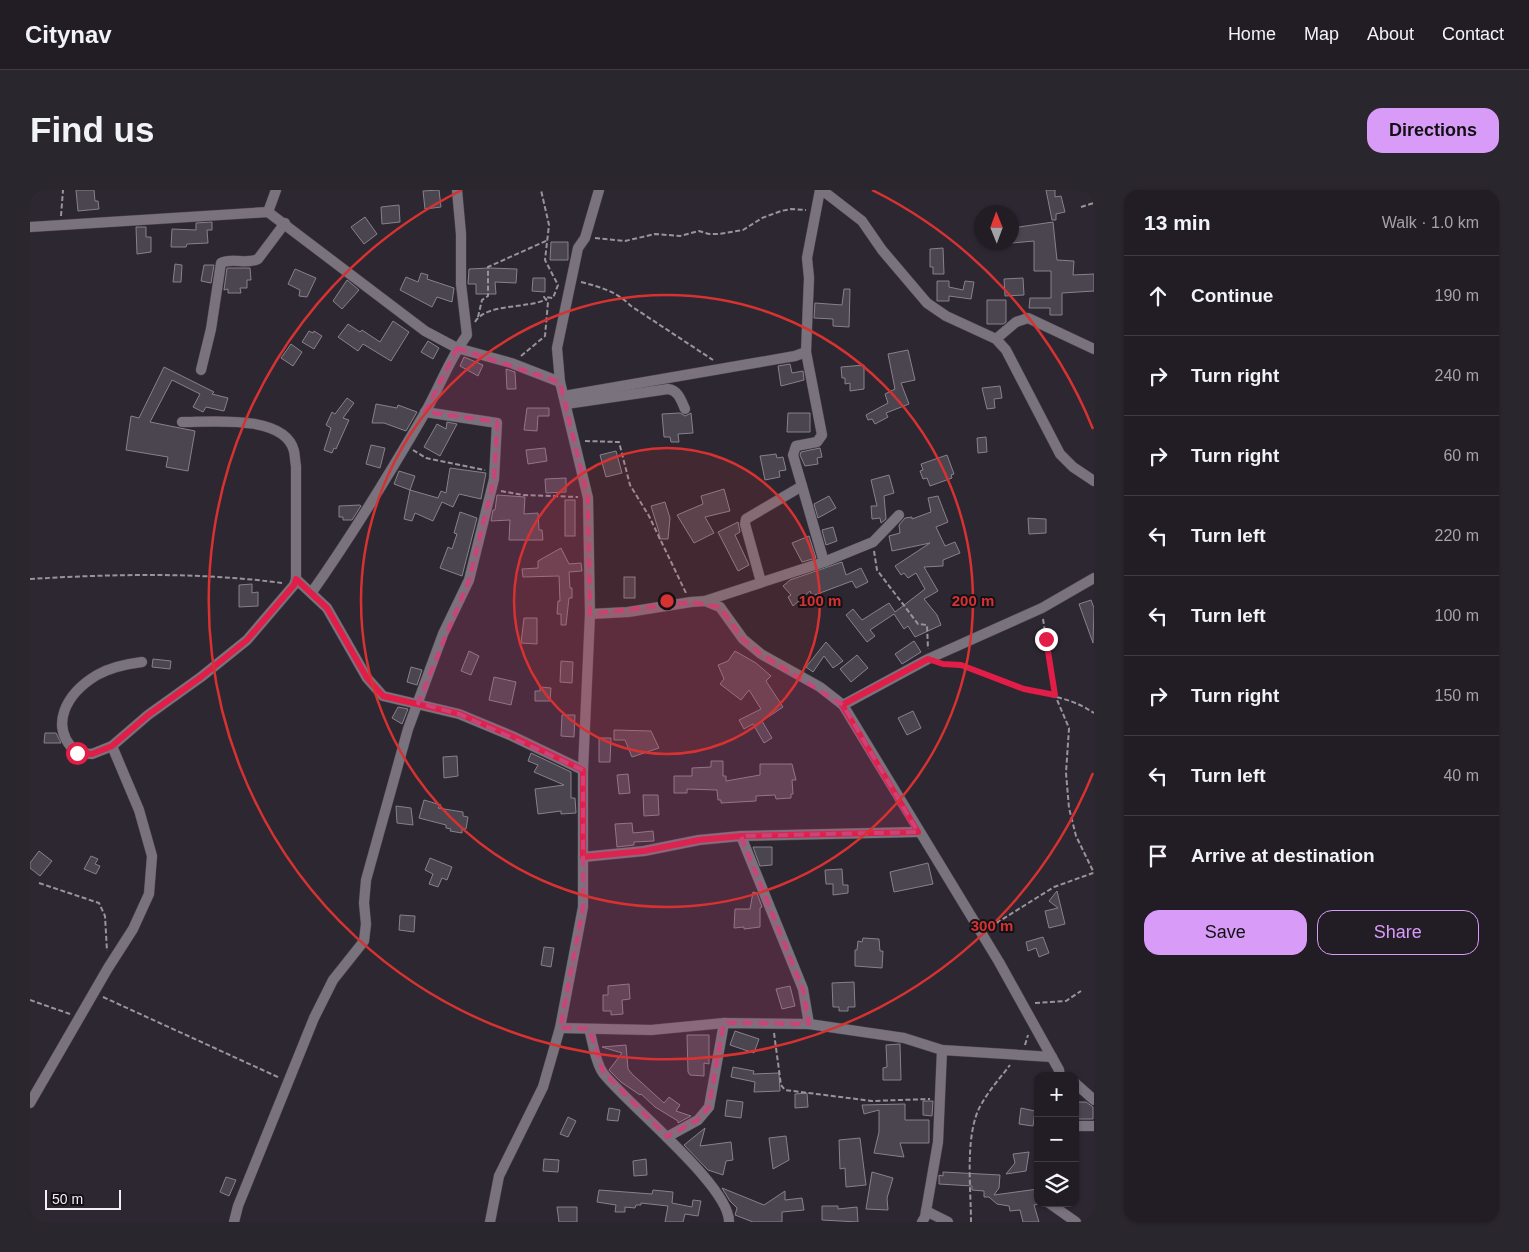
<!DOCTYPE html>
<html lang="en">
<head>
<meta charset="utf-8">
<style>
  :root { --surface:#221d25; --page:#2a262d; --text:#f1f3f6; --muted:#a2a2a7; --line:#3f3b42; --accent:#d89bf8 }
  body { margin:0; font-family:Helvetica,sans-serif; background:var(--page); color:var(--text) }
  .controls { position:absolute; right:15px; bottom:15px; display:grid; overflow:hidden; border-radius:10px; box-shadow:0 1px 4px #0004 }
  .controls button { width:45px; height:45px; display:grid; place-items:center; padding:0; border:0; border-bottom:1px solid var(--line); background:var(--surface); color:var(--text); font:25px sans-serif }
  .compass { position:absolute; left:944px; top:15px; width:45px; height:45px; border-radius:50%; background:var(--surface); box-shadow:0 1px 4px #0004; rotate:359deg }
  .scale { position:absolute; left:15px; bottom:12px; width:76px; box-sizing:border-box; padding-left:5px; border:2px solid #f2eef5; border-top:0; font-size:14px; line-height:18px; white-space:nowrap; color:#f2eef5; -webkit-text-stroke:4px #141116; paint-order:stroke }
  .stop { position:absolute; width:15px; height:15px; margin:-11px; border:4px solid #e11d48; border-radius:50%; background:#fff }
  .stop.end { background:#e11d48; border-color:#fff; box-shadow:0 1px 5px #0008 }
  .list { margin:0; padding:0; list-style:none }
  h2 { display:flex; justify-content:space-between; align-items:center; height:65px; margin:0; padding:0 20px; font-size:21px }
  h2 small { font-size:16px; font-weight:400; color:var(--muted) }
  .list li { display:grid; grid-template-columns:32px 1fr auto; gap:15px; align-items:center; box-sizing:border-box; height:80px; padding:0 20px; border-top:1px solid var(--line) }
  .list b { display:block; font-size:19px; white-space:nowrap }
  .list em { font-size:16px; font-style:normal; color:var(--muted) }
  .actions { display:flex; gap:10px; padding:15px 20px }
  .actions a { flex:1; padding:11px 0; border:1px solid var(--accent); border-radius:15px; text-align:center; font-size:18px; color:var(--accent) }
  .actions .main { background:var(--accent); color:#111 }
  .icon { flex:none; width:28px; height:28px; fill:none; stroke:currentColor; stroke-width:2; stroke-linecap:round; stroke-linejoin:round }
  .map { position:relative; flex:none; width:1064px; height:1032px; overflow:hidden; border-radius:15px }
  header { display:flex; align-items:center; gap:30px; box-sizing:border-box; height:70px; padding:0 25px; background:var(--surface); border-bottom:1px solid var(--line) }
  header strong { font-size:24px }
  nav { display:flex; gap:28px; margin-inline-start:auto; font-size:18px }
  .intro { display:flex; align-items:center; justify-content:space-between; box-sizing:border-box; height:120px; padding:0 30px }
  h1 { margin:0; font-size:35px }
  .button { padding:12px 22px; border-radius:15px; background:var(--accent); color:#111; font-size:18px; font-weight:700 }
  main { display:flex; gap:30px; padding:0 30px }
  aside { flex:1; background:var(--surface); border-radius:15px; box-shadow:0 1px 4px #0004 }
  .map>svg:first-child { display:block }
</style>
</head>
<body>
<header>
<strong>Citynav</strong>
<nav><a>Home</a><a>Map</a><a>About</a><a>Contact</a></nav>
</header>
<div class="intro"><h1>Find us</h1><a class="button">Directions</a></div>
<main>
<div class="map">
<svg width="1064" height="1032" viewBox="0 0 1064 1032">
  <rect width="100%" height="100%" fill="#2d2731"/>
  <g fill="#4b454f" stroke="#88818c">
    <polygon points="46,0 64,0 65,11 68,11 69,19 48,21"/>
    <polygon points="409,0 411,17 395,19 393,1"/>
    <polygon points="1016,0 1025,0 1025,7 1031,6 1035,22 1026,24 1026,30 1022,30"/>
    <polygon points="369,15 370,32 352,34 351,17"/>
    <polygon points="335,27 347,44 334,54 321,37"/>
    <polygon points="182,32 182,40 177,40 178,53 157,54 156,57 141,57 142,39 166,40 166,33"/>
    <polygon points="1023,32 1027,70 1044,71 1043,85 1064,84 1064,101 1032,103 1032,125 1020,125 1020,118 999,118 1000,108 1021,108 1021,81 1004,81 1004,51 982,53 982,38"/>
    <polygon points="106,37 116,37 116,47 121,47 121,62 107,64"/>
    <polygon points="521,52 538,52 538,70 520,70"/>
    <polygon points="913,58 914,84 903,84 903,77 900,77 900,59"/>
    <polygon points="145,74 152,75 151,92 143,92"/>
    <polygon points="174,75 184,75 181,93 171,91"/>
    <polygon points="197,78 220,78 221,90 217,90 217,98 210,98 211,103 198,103 198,99 194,100"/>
    <polygon points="459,78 487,79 486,93 465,92 466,104 446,104 446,94 438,94 439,79"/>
    <polygon points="265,79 286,88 277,107 269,106 270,100 258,94"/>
    <polygon points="391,83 398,85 397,89 424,98 422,112 407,107 402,117 370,100 376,87 388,92"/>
    <polygon points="503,88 515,88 515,102 502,101"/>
    <polygon points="993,88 994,105 975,106 974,89"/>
    <polygon points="317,90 329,100 312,119 303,111"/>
    <polygon points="907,91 919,91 919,97 933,100 935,91 944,92 941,109 919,106 919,111 907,111"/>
    <polygon points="814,99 820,99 819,137 803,136 803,129 784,128 785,113 812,115"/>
    <polygon points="957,110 976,110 976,132 973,134 957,134"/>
    <polygon points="363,131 379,142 361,171 333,154 328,161 308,147 318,134 330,142 332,140 350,152"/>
    <polygon points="279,141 283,143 284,141 292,146 284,159 272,152"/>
    <polygon points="398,151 409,158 403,169 391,162"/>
    <polygon points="261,154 272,162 263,176 251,168"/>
    <polygon points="878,160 885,190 871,193 879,214 856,223 858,227 845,234 842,229 838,230 836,225 858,213 855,204 865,199 858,164"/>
    <polygon points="434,167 453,175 448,186 430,176"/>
    <polygon points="760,174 762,183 773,181 774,190 751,196 748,176"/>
    <polygon points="834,175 834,199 820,201 820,193 815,194 815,188 812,188 811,177"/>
    <polygon points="134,177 184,202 182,204 198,208 194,221 176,217 173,222 163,217 170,204 142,190 120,232 165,241 158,281 136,277 138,267 96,260 101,226 109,228"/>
    <polygon points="476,179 485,182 486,199 477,199"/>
    <polygon points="970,196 972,208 964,209 965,218 957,219 952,198"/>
    <polygon points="317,208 324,213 313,228 319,230 306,259 304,258 302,263 294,260 301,238 296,235 302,222 305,224"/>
    <polygon points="346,214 367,218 368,215 387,222 376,241 354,233 342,233"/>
    <polygon points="497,218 519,218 519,226 508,226 507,241 494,240"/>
    <polygon points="650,223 655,226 661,223 663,243 648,244 649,252 641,252 640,247 634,247 632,224"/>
    <polygon points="758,223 780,223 780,242 757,242"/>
    <polygon points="417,232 427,234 410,266 394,257 407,234 416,239"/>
    <polygon points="956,247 957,262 948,263 947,248"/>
    <polygon points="341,255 355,258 350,278 336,274"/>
    <polygon points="515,258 517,271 498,274 496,260"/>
    <polygon points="790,258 792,267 787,268 788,274 775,276 770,265 771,262"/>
    <polygon points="586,261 592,283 576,287 570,265"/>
    <polygon points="746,264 747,268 753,267 756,280 749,281 750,287 735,290 730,266"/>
    <polygon points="917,265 924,284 921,285 922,288 900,296 897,288 893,289 890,281 893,280 891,274"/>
    <polygon points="420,278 456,283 451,309 429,304 423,317 412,312 403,331 385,323 382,331 374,329 380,300 408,308 411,301 416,303"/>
    <polygon points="369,281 385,286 380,300 364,294"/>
    <polygon points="859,285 864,303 854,306 856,329 851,333 850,328 842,329 841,316 847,316 841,290"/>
    <polygon points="536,288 536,302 516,303 515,289"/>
    <polygon points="694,299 700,321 675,327 684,343 664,353 647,325 673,314 671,306"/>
    <polygon points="467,305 495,307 494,324 508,323 509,340 512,340 513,350 479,350 480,330 461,331 463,320 465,320"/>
    <polygon points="799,306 806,318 788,328 784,314"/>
    <polygon points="908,306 918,332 906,337 915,356 925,352 930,363 913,370 913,376 894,377 908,401 894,409 907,425 911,435 885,447 878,436 874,439 864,424 840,440 845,446 837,452 816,425 823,419 832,430 859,413 865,422 895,399 886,383 878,388 874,383 871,385 865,376 900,353 862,361 859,346 870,343 869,335 875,328 882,327 882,329 901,322 898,308"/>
    <rect x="535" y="310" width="10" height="36"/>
    <polygon points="635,312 640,328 638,349 629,349 629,342 621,316"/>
    <polygon points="309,316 330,315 331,316 322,330 313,330 313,327 309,327"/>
    <polygon points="430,322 447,328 432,386 410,378 418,357 422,359 427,344 424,343"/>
    <polygon points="998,328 1016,329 1016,343 999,344"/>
    <polygon points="708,332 710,342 705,345 719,375 708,381 688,342"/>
    <polygon points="803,337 807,351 796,355 792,340"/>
    <polygon points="779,346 786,368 772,372 762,353"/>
    <polygon points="531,358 539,374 551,373 552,381 539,382 540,398 542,398 542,408 539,408 536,435 531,435 531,424 527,424 528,411 530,411 529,386 493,387 492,379 508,378 508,371"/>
    <polygon points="812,372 816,385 831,378 838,392 826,398 822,391 782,406 780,401 763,416 758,407 761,405 753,396 760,390"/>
    <rect x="594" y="387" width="11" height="21"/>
    <polygon points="222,394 222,403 228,402 228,416 209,417 209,395"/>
    <polygon points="1061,410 1064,418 1063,453 1049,414"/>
    <polygon points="494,428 507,428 507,454 491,453"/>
    <polygon points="884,451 891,462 872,474 865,464"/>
    <polygon points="796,452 813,471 803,478 794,466 783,482 776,477"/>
    <polygon points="439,461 449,466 441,485 431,481"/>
    <polygon points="705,461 726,473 741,486 736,491 753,517 732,531 742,548 734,553 723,534 714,539 709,530 731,519 719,500 711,510 690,494 694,489 688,475 698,471"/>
    <polygon points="827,465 838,478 821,492 810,479"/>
    <polygon points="123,469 141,471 140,479 122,477"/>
    <polygon points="531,471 543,472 542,493 530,492"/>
    <polygon points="381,477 392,480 387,495 377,492"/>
    <polygon points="464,487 486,492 481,515 459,510"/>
    <polygon points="510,497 521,498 520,511 505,511 505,501 510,501"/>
    <polygon points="368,517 378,519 372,534 362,528"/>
    <polygon points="883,521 891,538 877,545 868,528"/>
    <polygon points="532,525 545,525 544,547 531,546"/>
    <polygon points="584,540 621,541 629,558 602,567 595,550 584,550"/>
    <polygon points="15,543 26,543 31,553 14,553"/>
    <polygon points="569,548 581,548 580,572 569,572"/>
    <polygon points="501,563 541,582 541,608 545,608 546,623 531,624 531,621 508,624 505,599 534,595 504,582 508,575 498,571"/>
    <polygon points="427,566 428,586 414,588 413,567"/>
    <polygon points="681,571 693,571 693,586 696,586 696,591 730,585 730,574 762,574 766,590 762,590 763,604 761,604 761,608 746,609 745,605 726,606 726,611 691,613 691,610 688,610 687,600 657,599 657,603 644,603 644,586 662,586 662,578 681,577"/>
    <polygon points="598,584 600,603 589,604 587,585"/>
    <polygon points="613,605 628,605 629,625 614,626"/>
    <polygon points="394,610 411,615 408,618 433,622 433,626 438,627 436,639 432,639 432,643 420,641 421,639 416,638 416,635 389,628"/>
    <polygon points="366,616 381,618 383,635 367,633"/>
    <polygon points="602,633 603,643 623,641 624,651 604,652 604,655 587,657 585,634"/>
    <polygon points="723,657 742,657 742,675 730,676"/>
    <polygon points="9,661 22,671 10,686 0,678 0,673"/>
    <polygon points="61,666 68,669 65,674 70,676 66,684 54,679"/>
    <polygon points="400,668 422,677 417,690 412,688 408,697 399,694 403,684 395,680"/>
    <polygon points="898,673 903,694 864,702 860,682"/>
    <polygon points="812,679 813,695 818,695 818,703 803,705 803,694 796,694 795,680"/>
    <polygon points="1027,701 1035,734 1019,738 1015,721 1028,718 1019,711"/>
    <polygon points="723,702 727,703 732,717 730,718 730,737 714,739 714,737 704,738 705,719 720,719"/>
    <polygon points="370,725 385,726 384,742 369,740"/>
    <polygon points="1013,747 1019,763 1009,767 1006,758 998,761 996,752"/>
    <polygon points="833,748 849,749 850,761 853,761 852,778 825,776 825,760 827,760 828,751 832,752"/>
    <polygon points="514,757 524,758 521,777 511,775"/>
    <polygon points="824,792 825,817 818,817 818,821 809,821 809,817 803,817 802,793"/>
    <polygon points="599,794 600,809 592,810 593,824 581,825 581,821 573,821 573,805 578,805 578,796"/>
    <polygon points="760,796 765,816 752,819 746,799"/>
    <polygon points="705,841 729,849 724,863 700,855"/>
    <polygon points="657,845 679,845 679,874 674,873 674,886 660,885 658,882"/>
    <polygon points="870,854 871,890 853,890 853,878 857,877 856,855"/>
    <polygon points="596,855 598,879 602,884 634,913 639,907 650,915 646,921 661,926 648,933 648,931 625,917 611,904 610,905 591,892 579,880 592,863 572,857"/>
    <polygon points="703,877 724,881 723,884 749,883 750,901 724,902 725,892 701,887"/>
    <polygon points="777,903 778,917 765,918 765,904"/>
    <polygon points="697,910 713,912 711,928 695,926"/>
    <polygon points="893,911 903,911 902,926 893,925"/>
    <polygon points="1045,912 1056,912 1063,917 1063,929 1046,929"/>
    <polygon points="875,914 875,930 899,930 899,953 870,953 874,967 844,963 849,942 849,920 834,924 832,915"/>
    <polygon points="579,918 590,920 588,931 577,930"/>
    <polygon points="991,918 1005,921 1003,936 989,934"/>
    <polygon points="538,927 546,931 538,947 530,944"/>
    <polygon points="675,938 670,956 701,952 703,970 696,971 693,985 678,980 654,955"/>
    <polygon points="756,946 759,970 743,979 739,948"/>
    <polygon points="830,948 836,995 816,997 815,978 810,979 809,950"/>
    <polygon points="999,962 996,981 976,984 985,973 983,964"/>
    <polygon points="514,969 529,970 528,982 513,981"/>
    <polygon points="616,969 617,985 604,986 603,971"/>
    <polygon points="842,982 863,988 857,1008 858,1020 836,1019"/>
    <polygon points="913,982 970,985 969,998 964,1005 1008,999 1008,1014 1004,1015 1009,1032 993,1032 990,1020 980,1021 979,1016 967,1014 959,1007 954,1007 954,1001 942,1000 942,996 909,994 909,985 913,986"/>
    <polygon points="196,987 206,990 199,1006 190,1002"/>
    <polygon points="692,998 734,1015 755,1001 755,1010 772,1008 774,1020 752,1022 752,1032 723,1032 705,1025 707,1018 700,1011"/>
    <polygon points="569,1000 622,1004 623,1000 643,1002 642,1013 662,1017 663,1010 671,1011 668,1026 655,1024 653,1032 635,1032 638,1016 611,1013 611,1015 606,1015 605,1018 595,1017 595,1022 585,1022 586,1015 567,1012"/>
    <polygon points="792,1016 808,1016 808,1019 827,1017 828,1032 792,1030"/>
    <polygon points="527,1017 547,1017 547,1032 529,1032"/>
  </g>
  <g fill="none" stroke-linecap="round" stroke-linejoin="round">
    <g stroke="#4b454e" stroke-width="11">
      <g id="minor">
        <polyline points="792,0 832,31 852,60 897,113 916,126 966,149 976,160 1030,264 1043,277 1064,291"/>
        <polyline points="238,22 246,0"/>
        <polyline points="0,37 238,22 395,141 427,158 481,173 530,192"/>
        <polyline points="966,149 986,132 998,128 1064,159"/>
        <polyline points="776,162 792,245 787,252 766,256 763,265 794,372"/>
        <path d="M 171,180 L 181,139 L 191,73 C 202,67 216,75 228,69 L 255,33"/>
        <polyline points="534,206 765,166 776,162 779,88 777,68 790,0"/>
        <path d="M 536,214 L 638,199 C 648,200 651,210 655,219"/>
        <path d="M 152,232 C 181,232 255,224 264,261 C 265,266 265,271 266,276 L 266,389 L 297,418 L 337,488 L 353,506 L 429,524 L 482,546 L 553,580"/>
        <polyline points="731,392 715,334 716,329 772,296"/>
        <path d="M 282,402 C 323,344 360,283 396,221 C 410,196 420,168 437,145 L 431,94 L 431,44 L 427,0"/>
        <polyline points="675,411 794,372 843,352 869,325"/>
        <polyline points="560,424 598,422 661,412 675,411 690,417 713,449 731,464 790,497 813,515 969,772 1029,880 1030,886"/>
        <path d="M 112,472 C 96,474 81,477 67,485 C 37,503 17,536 47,563 L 62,564 L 82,556 L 118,525 L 171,487 L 217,450 L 264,395 L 266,389"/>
        <polyline points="813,515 898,469 1012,418 1064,388"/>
        <polyline points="711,646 773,799 779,834"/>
        <polyline points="553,667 614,661 669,650 711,646 888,642"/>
        <polyline points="530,838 621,840 694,833 779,834 874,848 912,860 1022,867"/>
        <path d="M 559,839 C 563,852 565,872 573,883 C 598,915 700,996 699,1032"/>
        <polyline points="1045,893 1064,910"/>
        <polyline points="0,913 78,778 103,739 119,704 122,666 109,620 82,556"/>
        <polyline points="1045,936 1064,936"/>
        <polyline points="637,947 668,930 679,917 694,833"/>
        <polyline points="1019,1013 1046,1032"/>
        <polyline points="896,1021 918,1032"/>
        <polyline points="204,1032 208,1016 284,828 303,790 334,751 336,734 334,713 336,690 378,539 413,444 439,390 464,289 467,233 395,222"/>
        <polyline points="460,1032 469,986 513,897 530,838 553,717 553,580 560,424 558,308 530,192 527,158 548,58 555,48 569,0"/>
        <polyline points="892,1032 895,1027 908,952 912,860"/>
      </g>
    </g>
    <g stroke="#99949c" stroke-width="2" stroke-dasharray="5 2.5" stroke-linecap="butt">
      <polyline points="1051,17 1064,13"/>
      <polyline points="31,26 33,0"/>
      <polyline points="565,48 595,51 625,44 650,46 669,41 679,44 689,44 713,40 732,28 751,21 761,19 776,20"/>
      <path d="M 551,92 C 570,97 586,101 601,116 L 683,170"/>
      <polyline points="448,127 452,110 458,106 458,77 518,50"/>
      <path d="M 445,132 C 456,113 498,119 517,109"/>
      <polyline points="491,166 515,146 518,112 514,107 523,108 528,95 515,70 519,35 511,0"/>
      <polyline points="555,251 589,252 600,295 619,326 656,403"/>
      <polyline points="383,260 396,268 455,280"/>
      <polyline points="471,301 493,305 548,307"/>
      <polyline points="844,361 847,380 888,434 897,435 898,459"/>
      <path d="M 0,389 C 84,384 169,382 252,393"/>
      <polyline points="1013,429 1025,505 1039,538 1036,583 1039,618 1046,646 1064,683"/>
      <path d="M 912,474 C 944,477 965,491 994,499 C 1023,508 1038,506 1064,523"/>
      <polyline points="9,693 69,713 75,726 77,761"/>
      <polyline points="960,737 1024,697 1063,683"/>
      <polyline points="73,807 250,888"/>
      <polyline points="0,810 40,824"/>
      <polyline points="1005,813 1036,811 1051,801"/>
      <polyline points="744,843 751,895 755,900 842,911 900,909"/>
      <polyline points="995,855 998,845"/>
      <path d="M 941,1032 C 941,998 934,942 952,913 C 960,899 971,887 980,875"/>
    </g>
    <use href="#minor" stroke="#7a737e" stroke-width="10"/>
  </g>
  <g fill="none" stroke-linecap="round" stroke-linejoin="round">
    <polyline stroke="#e11d48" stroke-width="6" points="47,563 62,564 82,556 118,525 171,487 217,450 264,395 266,389 297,418 337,488 353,506 430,524 482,546 553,580 553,667 614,661 669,650 711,646 888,642 812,515 898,469 913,474 931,475 994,499 1025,505 1016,449"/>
  </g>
  <path fill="#cc437a" fill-opacity="0.2" stroke="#cc437a" stroke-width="4" stroke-dasharray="10 6" stroke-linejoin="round" d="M 427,158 L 530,192 L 558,308 L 560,424 L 661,412 L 690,417 L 713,449 L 731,464 L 813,515 L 888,642 L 711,646 L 773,799 L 779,834 L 694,833 L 679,917 L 668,930 L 637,947 L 573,882 L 559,839 L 530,838 L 553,717 L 553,580 L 429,524 L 388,513 L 439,390 L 464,289 L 467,232 L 395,222 Z"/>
  <circle cx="637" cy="411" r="153" fill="#d73232" fill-opacity=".12"/>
  <g fill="none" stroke="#d73232" stroke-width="2.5">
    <circle cx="637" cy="411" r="153"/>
    <circle cx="637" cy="411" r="306"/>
    <path d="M1063 583A459 459 0 1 1 432 0M842 0A459 459 0 0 1 1063 239"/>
  </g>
  <circle cx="637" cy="411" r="8" fill="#d73232" stroke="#141116" stroke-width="2.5"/>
  <g font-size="15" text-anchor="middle" font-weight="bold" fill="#d73232" stroke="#141116" stroke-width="4" stroke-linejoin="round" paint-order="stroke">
    <text x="790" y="416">100 m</text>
    <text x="943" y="416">200 m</text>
    <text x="962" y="741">300 m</text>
  </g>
</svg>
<div class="controls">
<button>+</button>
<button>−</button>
<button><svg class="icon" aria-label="layers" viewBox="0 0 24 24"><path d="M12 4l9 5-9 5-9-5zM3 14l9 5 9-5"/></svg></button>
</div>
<svg class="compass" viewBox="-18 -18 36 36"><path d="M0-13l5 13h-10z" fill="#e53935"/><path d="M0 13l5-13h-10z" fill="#a2a2a7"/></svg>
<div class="scale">50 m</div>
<div class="stop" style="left:47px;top:563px"></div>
<div class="stop end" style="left:1016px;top:449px"></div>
</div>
<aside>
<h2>13 min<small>Walk · 1.0 km</small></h2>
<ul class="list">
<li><svg class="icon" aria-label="ahead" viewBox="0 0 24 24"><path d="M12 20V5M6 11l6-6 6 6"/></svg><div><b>Continue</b></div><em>190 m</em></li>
<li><svg class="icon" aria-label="right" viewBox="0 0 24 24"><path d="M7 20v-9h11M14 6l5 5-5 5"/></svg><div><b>Turn right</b></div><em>240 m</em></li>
<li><svg class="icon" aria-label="right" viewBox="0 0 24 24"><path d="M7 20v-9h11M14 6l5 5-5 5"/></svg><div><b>Turn right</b></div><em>60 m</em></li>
<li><svg class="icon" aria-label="left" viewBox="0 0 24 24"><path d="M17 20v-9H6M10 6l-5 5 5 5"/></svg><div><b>Turn left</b></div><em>220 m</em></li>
<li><svg class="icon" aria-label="left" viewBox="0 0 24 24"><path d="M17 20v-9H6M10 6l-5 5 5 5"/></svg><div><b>Turn left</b></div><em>100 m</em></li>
<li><svg class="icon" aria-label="right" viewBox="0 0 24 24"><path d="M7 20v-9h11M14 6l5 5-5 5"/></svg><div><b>Turn right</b></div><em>150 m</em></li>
<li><svg class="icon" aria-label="left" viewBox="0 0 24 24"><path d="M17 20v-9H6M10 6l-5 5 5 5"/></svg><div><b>Turn left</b></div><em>40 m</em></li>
<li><svg class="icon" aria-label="arrive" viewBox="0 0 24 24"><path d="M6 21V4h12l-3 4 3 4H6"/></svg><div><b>Arrive at destination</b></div></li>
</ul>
<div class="actions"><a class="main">Save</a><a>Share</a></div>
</aside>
</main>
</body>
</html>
